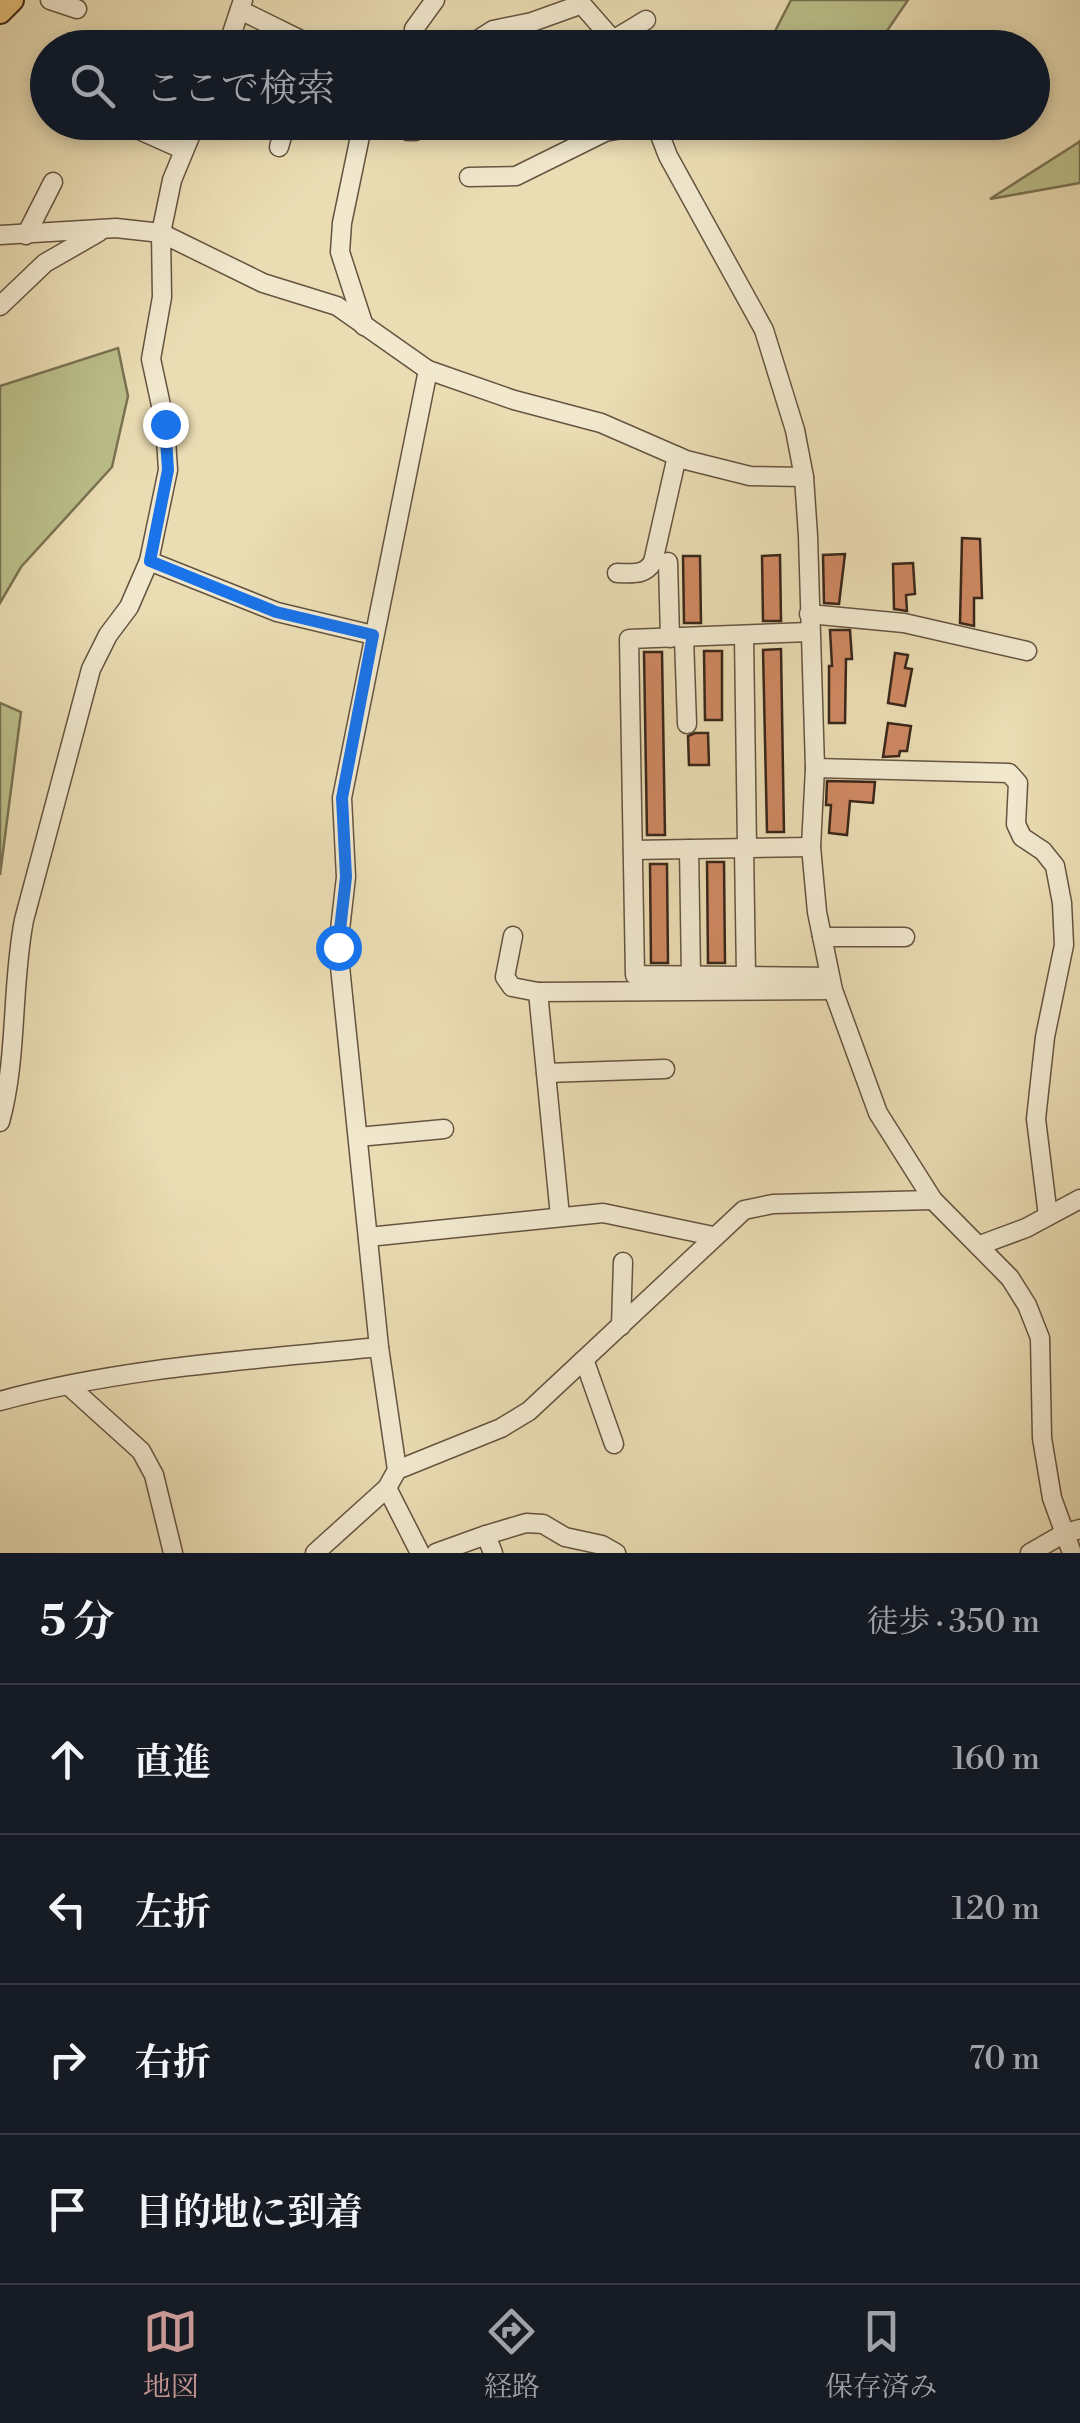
<!DOCTYPE html>
<html lang="ja">
<head>
<meta charset="utf-8">
<style>
  :root { --surface:#171b24; --page:#242831; --text:#f1f3f6; --muted:#9ea1a6; --line:#363941; --accent:#c59692 }
  body { margin:0; font-family:"Libre Bodoni","Noto Serif JP",serif; background:var(--page); color:var(--text) }
  .stop { position:absolute; width:30px; height:30px; margin:-22px; border:8px solid #1a73e8; border-radius:50%; background:#fff }
  .stop.end { background:#1a73e8; border-color:#fff; box-shadow:0 2px 10px #0008 }
  .list { margin:0; padding:0; list-style:none }
  h2 { display:flex; justify-content:space-between; align-items:center; height:130px; margin:0; padding:0 40px; font-size:42px }
  h2 small { font-size:32px; font-weight:400; color:var(--muted) }
  .list li { display:grid; grid-template-columns:65px 1fr auto; gap:30px; align-items:center; box-sizing:border-box; height:150px; padding:0 40px; border-top:2px solid var(--line) }
  .list b { display:block; font-size:38px; white-space:nowrap }
  .list em { font-size:32px; font-style:normal; color:var(--muted) }
  .icon { flex:none; width:55px; height:55px; fill:none; stroke:currentColor; stroke-width:2; stroke-linecap:round; stroke-linejoin:round }
  .map { position:relative; flex:none; width:1080px; height:1553px; overflow:hidden }
  .search { position:absolute; background:var(--surface); box-shadow:0 5px 15px #0003; left:30px; right:30px; top:30px; height:110px; display:flex; align-items:center; gap:25px; box-sizing:border-box; padding:0 35px; border-radius:55px; color:var(--muted); font-size:38px }
  .sheet { height:730px; background:var(--surface) }
  nav { display:flex; justify-content:space-around; align-items:center; box-sizing:border-box; height:140px; border-top:2px solid var(--line); background:var(--surface); font-size:28px; color:var(--muted) }
  nav a { display:grid; justify-items:center; gap:5px }
  nav .on { color:var(--accent) }
  .map>svg:first-child { display:block }
</style>
</head>
<body>
<div class="map">
<svg width="1080" height="1553" viewBox="0 0 1080 1553">
  <rect width="100%" height="100%" fill="#eadcb3"/>
  <filter id="stains"><feTurbulence type="fractalNoise" baseFrequency=".002" numOctaves="4"/><feColorMatrix values="0 0 0 0 .2 0 0 0 0 .09 0 0 0 0 .02 0 0 0 .5 -.17"/></filter>
  <radialGradient id="worn" r=".72"><stop offset=".6" stop-color="#630" stop-opacity="0"/><stop offset="1" stop-color="#630" stop-opacity=".3"/></radialGradient>
  <g fill="#bbbf8a" stroke="#7a7252" stroke-width="2.5">
    <polygon points="791,0 908,0 876,47 767,47"/>
    <polygon points="1080,141 1080,183 990,199 1079,142"/>
    <polygon points="118,348 128,396 112,467 21,567 0,603 0,386"/>
    <polygon points="0,703 21,712 0,875"/>
  </g>
  <g fill="#ce8862" stroke="#392619" stroke-width="2.5">
    <polygon points="962,538 980,539 982,598 974,598 974,626 960,623"/>
    <polygon points="845,554 839,604 824,603 823,555"/>
    <polygon points="780,555 781,621 763,621 762,556"/>
    <polygon points="683,556 700,556 701,623 684,623"/>
    <polygon points="913,563 915,594 906,595 907,611 894,609 893,564"/>
    <polygon points="830,630 850,630 852,659 846,659 845,723 829,723 829,666 832,666"/>
    <polygon points="781,649 784,832 767,832 763,650"/>
    <polygon points="704,651 722,651 722,720 705,720"/>
    <polygon points="644,652 662,652 665,835 647,835"/>
    <polygon points="895,653 908,655 905,668 912,669 905,706 888,703"/>
    <polygon points="888,723 911,726 907,751 900,751 899,756 883,757"/>
    <polygon points="695,733 708,733 709,765 689,765 688,736"/>
    <polygon points="827,781 875,782 873,803 850,801 847,835 829,833 831,805 826,805"/>
    <polygon points="707,862 724,862 725,963 708,963"/>
    <polygon points="650,864 667,864 668,963 651,963"/>
  </g>
  <g fill="none" stroke-linecap="round" stroke-linejoin="round">
    <g stroke="#655440" stroke-width="21">
      <g id="minor">
        <polyline points="50,0 77,9"/>
        <polyline points="578,0 620,48"/>
        <polyline points="240,10 311,45 310,48"/>
        <polyline points="613,40 646,20"/>
        <polyline points="227,48 243,0"/>
        <polyline points="420,48 414,29 435,0"/>
        <polyline points="465,48 493,30 532,22 582,4"/>
        <polyline points="363,122 342,223 340,252 364,326"/>
        <polyline points="399,122 408,131 415,131"/>
        <polyline points="655,122 668,156 764,330 795,430 804,477 808,536 815,768 811,847 817,912 833,990 878,1113 933,1200 1010,1278 1027,1305 1040,1338 1042,1438 1052,1498 1072,1553"/>
        <polyline points="137,129 184,150"/>
        <polyline points="279,147 286,122"/>
        <polyline points="469,177 516,176 605,132 655,123"/>
        <polyline points="0,235 116,228 161,233 263,283 337,306 428,370 514,400 601,423 686,460 750,476 804,477"/>
        <polyline points="26,235 53,182"/>
        <polyline points="0,306 45,263 99,232"/>
        <polyline points="149,561 277,612 373,635"/>
        <polyline points="668,562 670,638"/>
        <path d="M 617,573 C 633,573 644,576 653,562 L 677,456"/>
        <polyline points="809,614 904,623 1027,651"/>
        <polyline points="809,632 629,639 635,975 830,977"/>
        <polyline points="744,636 747,848"/>
        <polyline points="684,638 687,724"/>
        <polyline points="815,768 1009,773 1018,783 1016,824 1022,837 1043,851 1055,866 1062,903 1064,945 1045,1037 1036,1119 1048,1216"/>
        <polyline points="744,848 746,976"/>
        <polyline points="689,849 691,976"/>
        <polyline points="633,850 811,847"/>
        <polyline points="513,936 505,977 512,987 538,992"/>
        <polyline points="822,937 905,937"/>
        <polyline points="546,1073 665,1069"/>
        <path d="M 0,1122 C 18,1056 11,987 24,920 L 91,669 L 108,635 L 129,607 L 149,561 L 168,470 L 165,424 L 151,359 L 162,297 L 161,233 L 172,180 L 196,122"/>
        <polyline points="358,1137 444,1129"/>
        <polyline points="560,1216 538,992 833,990"/>
        <polyline points="368,1237 603,1213 713,1236"/>
        <polyline points="980,1245 1026,1228 1080,1199"/>
        <polyline points="621,1326 623,1262"/>
        <polyline points="585,1362 614,1444"/>
        <polyline points="69,1386 141,1451 154,1475 173,1553"/>
        <path d="M 0,1401 C 123,1367 253,1360 379,1347"/>
        <polyline points="397,1470 379,1347 338,947 346,877 342,798 428,370"/>
        <polyline points="387,1488 420,1553"/>
        <polyline points="486,1535 526,1523 543,1524 565,1537 602,1545 616,1553"/>
        <polyline points="315,1553 387,1488 397,1470 501,1428 529,1411 744,1210 773,1204 933,1200"/>
        <polyline points="436,1553 486,1535 493,1553"/>
        <polyline points="1030,1553 1063,1534 1080,1529"/>
      </g>
    </g>
    <g stroke="#392619" stroke-width="26">
      <polyline id="major" points="0,12 12,0"/>
    </g>
    <use href="#minor" stroke="#f1e8ce" stroke-width="18"/>
    <use href="#major" stroke="#e5be7a" stroke-width="22"/>
  </g>
  <g fill="none" stroke-linecap="round" stroke-linejoin="round">
    <polyline stroke="#1a73e8" stroke-width="12" points="165,424 168,470 150,561 276,612 373,635 342,798 346,877 338,947"/>
  </g>
  <rect width="100%" height="100%" filter="url(#stains)"/>
  <rect width="100%" height="100%" fill="url(#worn)"/>
</svg>
<div class="stop" style="left:338px;top:947px"></div>
<div class="stop end" style="left:165px;top:424px"></div>
<div class="search"><svg class="icon" aria-label="search" viewBox="0 0 24 24"><circle cx="10" cy="10" r="6"/><path d="M15 15l6 6"/></svg>ここで検索</div>
</div>
<section class="sheet">
<h2>5 分<small>徒歩 · 350 m</small></h2>
<ul class="list">
<li><svg class="icon" aria-label="ahead" viewBox="0 0 24 24"><path d="M12 20V5M6 11l6-6 6 6"/></svg><div><b>直進</b></div><em>160 m</em></li>
<li><svg class="icon" aria-label="left" viewBox="0 0 24 24"><path d="M17 20v-9H6M10 6l-5 5 5 5"/></svg><div><b>左折</b></div><em>120 m</em></li>
<li><svg class="icon" aria-label="right" viewBox="0 0 24 24"><path d="M7 20v-9h11M14 6l5 5-5 5"/></svg><div><b>右折</b></div><em>70 m</em></li>
<li><svg class="icon" aria-label="arrive" viewBox="0 0 24 24"><path d="M6 21V4h12l-3 4 3 4H6"/></svg><div><b>目的地に到着</b></div></li>
</ul>
</section>
<nav>
<a class="on"><svg class="icon" aria-label="map" viewBox="0 0 24 24"><path d="M3 6l6-2 6 2 6-2v14l-6 2-6-2-6 2zM9 4v14M15 6v14"/></svg>地図</a>
<a><svg class="icon" aria-label="directions" viewBox="0 0 24 24"><path d="M12 3l9 9-9 9-9-9zM9 14v-3h6M13 9l2 2-2 2"/></svg>経路</a>
<a><svg class="icon" aria-label="saved" viewBox="0 0 24 24"><path d="M7 4h10v16l-5-4-5 4z"/></svg>保存済み</a>
</nav>
</body>
</html>
